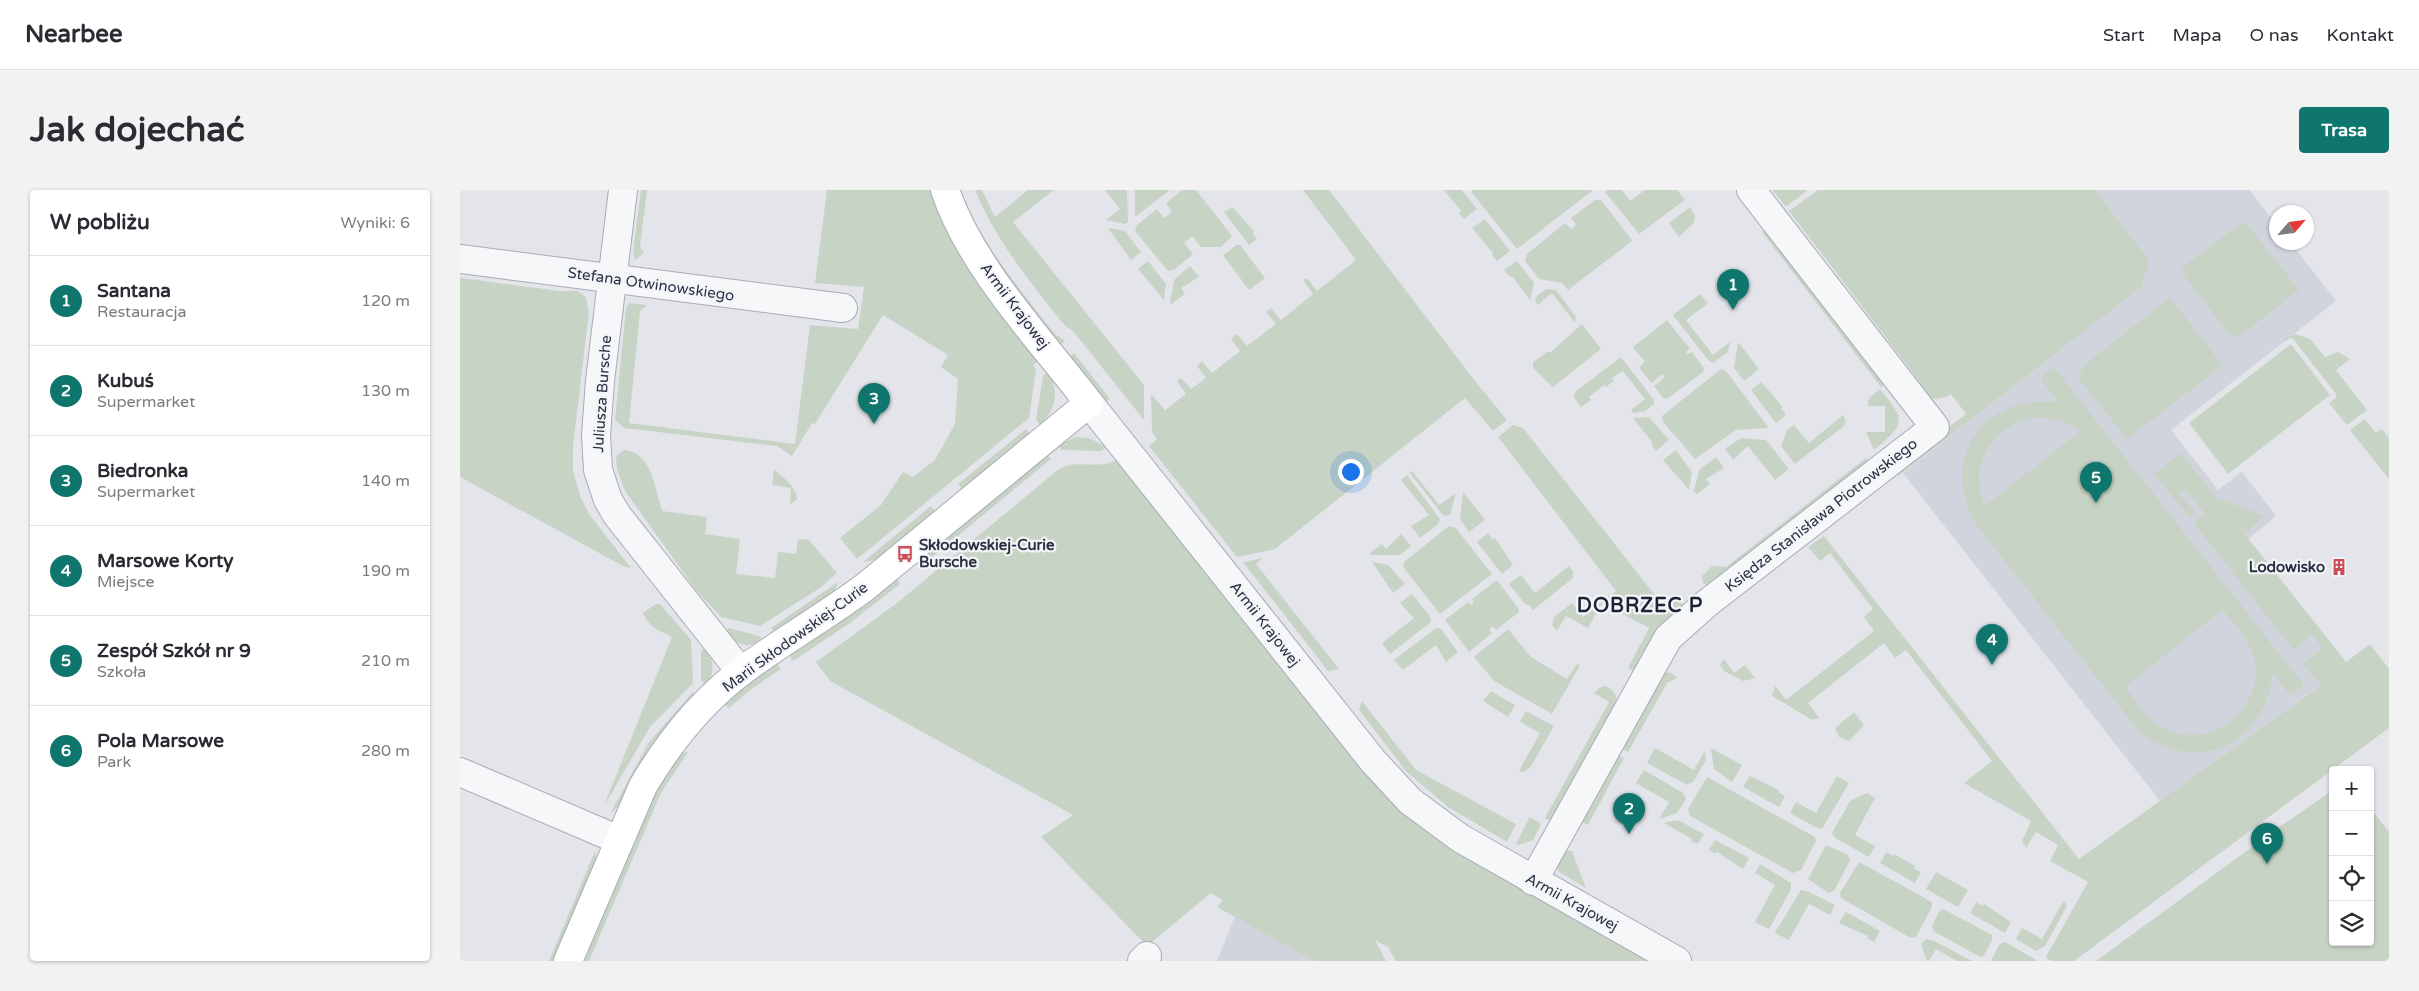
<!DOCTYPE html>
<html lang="pl">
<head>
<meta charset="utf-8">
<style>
  :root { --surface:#fff; --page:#f2f2f3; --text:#2b2b33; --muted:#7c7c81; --line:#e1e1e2; --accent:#0f766e }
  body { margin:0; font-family:"Varela Round",sans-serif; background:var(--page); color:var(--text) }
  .controls { position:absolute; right:15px; bottom:15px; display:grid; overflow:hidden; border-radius:5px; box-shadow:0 1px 4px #0004 }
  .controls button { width:45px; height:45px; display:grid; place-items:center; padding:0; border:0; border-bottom:1px solid var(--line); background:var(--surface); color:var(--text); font:25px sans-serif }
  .compass { position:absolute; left:1809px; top:15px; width:45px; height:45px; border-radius:50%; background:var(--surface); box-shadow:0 1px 4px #0004; rotate:62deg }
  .you { position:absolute; left:890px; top:281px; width:18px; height:18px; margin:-12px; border:4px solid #fff; border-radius:50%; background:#1a73e8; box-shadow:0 0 0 8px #1a73e833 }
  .badge { display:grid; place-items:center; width:32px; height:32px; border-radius:50%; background:var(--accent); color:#fff; font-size:16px; font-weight:700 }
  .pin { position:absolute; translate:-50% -41px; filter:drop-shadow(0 1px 2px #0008) }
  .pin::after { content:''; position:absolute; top:26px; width:18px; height:15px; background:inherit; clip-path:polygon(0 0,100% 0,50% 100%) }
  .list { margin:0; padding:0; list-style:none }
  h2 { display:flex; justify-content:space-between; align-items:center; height:65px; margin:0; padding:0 20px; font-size:21px }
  h2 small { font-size:16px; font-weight:400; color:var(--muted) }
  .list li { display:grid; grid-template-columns:32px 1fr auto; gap:15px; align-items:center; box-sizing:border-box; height:90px; padding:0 20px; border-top:1px solid var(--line) }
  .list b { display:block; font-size:19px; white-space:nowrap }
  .list p { margin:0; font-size:16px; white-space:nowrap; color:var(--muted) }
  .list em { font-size:16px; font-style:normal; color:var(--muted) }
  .icon { flex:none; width:28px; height:28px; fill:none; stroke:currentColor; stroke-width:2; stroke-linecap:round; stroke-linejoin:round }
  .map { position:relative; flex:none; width:1929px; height:771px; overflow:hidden; border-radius:5px }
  header { display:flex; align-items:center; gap:30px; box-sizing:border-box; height:70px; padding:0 25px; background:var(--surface); border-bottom:1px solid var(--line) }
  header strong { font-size:24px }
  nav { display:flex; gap:28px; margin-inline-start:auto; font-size:18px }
  .intro { display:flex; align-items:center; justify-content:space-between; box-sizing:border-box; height:120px; padding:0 30px }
  h1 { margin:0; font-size:35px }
  .button { padding:12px 22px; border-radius:5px; background:var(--accent); color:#fff; font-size:18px; font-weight:700 }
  main { display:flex; gap:30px; padding:0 30px }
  aside { flex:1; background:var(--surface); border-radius:5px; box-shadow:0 1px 4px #0004 }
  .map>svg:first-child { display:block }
</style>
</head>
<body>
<header>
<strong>Nearbee</strong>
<nav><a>Start</a><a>Mapa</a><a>O nas</a><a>Kontakt</a></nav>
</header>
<div class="intro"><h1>Jak dojechać</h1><a class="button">Trasa</a></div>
<main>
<aside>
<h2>W pobliżu<small>Wyniki: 6</small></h2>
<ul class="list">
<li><span class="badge">1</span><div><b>Santana</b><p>Restauracja</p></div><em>120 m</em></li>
<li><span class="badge">2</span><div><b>Kubuś</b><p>Supermarket</p></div><em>130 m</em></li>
<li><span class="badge">3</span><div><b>Biedronka</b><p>Supermarket</p></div><em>140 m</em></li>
<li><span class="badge">4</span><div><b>Marsowe Korty</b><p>Miejsce</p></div><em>190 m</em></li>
<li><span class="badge">5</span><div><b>Zespół Szkół nr 9</b><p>Szkoła</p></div><em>210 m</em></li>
<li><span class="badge">6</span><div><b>Pola Marsowe</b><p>Park</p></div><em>280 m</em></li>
</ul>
</aside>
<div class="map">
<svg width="1929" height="771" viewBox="0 0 1929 771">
  <rect width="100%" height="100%" fill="#e3e5eb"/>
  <g fill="#d1d4dd">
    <polygon points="1635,0 1789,0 1816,34 1816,52 1831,53 1876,111 1711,240 1758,300 1782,282 1816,326 1788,349 1888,475 1700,611 1443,283 1681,96 1690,71"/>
    <polygon points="775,726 854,771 757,771"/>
  </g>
  <g fill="#c7d4c5" fill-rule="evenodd">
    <polygon points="181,0 187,0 180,57 184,63 175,70 173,62"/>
    <polygon points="367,0 470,0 489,44 508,77 579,171 573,175 576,180 569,228 397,369 380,348 421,315 443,282 453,287 475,270 495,234 498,189 481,177 488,165 423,125 355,234 352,233 332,266 317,256 164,238 155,230 166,118 169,113 187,115 180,121 169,233 335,254 350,135 398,139 404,97 355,93"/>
    <path d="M 498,0 L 501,0 C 522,55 559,98 595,144 L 605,151 L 600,155 L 550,92 L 526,58 Z"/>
    <path d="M 515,0 L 522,0 L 535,27 L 568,0 L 594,0 L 553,32 L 684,195 L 684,230 L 613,141 L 605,136 C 571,93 536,51 515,0 Z"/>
    <polygon points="645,0 667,0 668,32 665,34 646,30 660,19"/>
    <polygon points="675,0 710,0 675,27"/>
    <polygon points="722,0 736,0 772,46 761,57 741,57 732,46 724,53 733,64 714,80 708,81 675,41 677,35 697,19 704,28 712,22 706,13"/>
    <polygon points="843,0 869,0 1015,191 1047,230 1033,241 1005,208 815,359 777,367 689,256 697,249 692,242 691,204 705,220 726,204 717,191 721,188 731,199 746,188 737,176 742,171 752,183 780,161 771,149 777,144 787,156 816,134 806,122 811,118 821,130 853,104 843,90 847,88 857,101 896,70"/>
    <polygon points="984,0 1002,0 1017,19 1004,29 999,23 1001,21"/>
    <polygon points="1012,0 1132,0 1132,1 1057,59 1012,3"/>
    <polygon points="1147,0 1162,0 1170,11 1185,0 1217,0 1225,10 1179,44 1145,2"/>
    <polygon points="1313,0 1348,0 1327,16 1324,15"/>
    <path d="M 1358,0 L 1635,0 L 1690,71 L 1681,97 L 1438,286 L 1434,280 L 1506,224 L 1491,204 C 1475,213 1468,209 1456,196 L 1460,192 L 1329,21 Z"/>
    <polygon points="1135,10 1141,10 1172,50 1171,52 1108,100 1102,93 1079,89 1065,71 1067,64 1105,33 1111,39 1116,35 1111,28"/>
    <polygon points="772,17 794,41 792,42 797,49 789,55 764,22"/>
    <polygon points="1230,17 1235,26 1234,33 1219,47 1209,33"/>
    <polygon points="1025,29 1050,61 1037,71 1032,65 1033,63 1012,38"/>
    <polygon points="1781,33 1787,34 1839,100 1780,146 1769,144 1725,87 1722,78"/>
    <polygon points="648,38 665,41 681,62 671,70"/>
    <polygon points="1306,39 1425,193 1421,197 1302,42"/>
    <polygon points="777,55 780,55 805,88 789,100 763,65"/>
    <polygon points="688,71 706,94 704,110 678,79"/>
    <polygon points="1057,71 1074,93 1070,110 1052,86 1050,87 1044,80"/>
    <polygon points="730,76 739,87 721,98 725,104 711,114 710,112 714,90"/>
    <polygon points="0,88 100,101 117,101 126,107 129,122 113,256 113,281 121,308 129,324 171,378 165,377 0,287"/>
    <polygon points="1086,99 1096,100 1116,127 1115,133 1092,103 1078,115 1075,111 1077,106"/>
    <polygon points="1240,104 1248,113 1226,130 1253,165 1270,152 1268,162 1253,173 1249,171 1213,125"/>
    <polygon points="1710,108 1763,175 1667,249 1620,190 1620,183 1625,174"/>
    <polygon points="1207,130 1230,159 1226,162 1228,164 1232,162 1244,178 1243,182 1207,209 1203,208 1194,196 1205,187 1203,184 1191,193 1179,177 1185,172 1173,157"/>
    <polygon points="1122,134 1141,159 1093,197 1073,178 1073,172 1087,162 1091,162"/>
    <polygon points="1835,144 1850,149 1865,167 1878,162 1890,169 1876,180 1907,220 1887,235 1869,213 1876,208 1876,204 1833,149 1830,148 1825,152 1823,150"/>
    <polygon points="1278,152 1299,179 1284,191 1274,178"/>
    <polygon points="1831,154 1870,205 1768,284 1729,233"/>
    <polygon points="614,163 650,209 645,213 609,167"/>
    <polygon points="1161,167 1194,210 1194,214 1185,221 1173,223 1171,220 1185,209 1163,181 1152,188 1154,191 1146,197 1144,195 1129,207 1131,210 1121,217 1114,207 1115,202"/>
    <path d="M 1594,177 L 1844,495 L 1830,505 L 1813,484 C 1804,554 1740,585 1681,544 L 1517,336 C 1477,270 1523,203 1598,212 L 1580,188 ZM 1577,227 L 1603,231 L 1620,241 L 1525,316 C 1506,274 1535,234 1577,227 ZM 1762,420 C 1775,433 1791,453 1795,471 C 1803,521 1750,562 1704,538 C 1688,530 1676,511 1665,497 Z"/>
    <polygon points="1261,179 1266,181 1309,238 1276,240 1235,269 1203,232 1202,226"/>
    <path d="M 588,182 C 600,202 596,219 580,235 L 576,230 L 583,186 Z"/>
    <polygon points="1301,192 1323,217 1321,218 1326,225 1316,233 1291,200"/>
    <path d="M 1420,199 C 1446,230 1446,234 1414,260 L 1406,242 L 1425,242 L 1425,216 L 1408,216 C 1407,207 1414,204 1420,199 Z"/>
    <polygon points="1383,225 1386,231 1384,236 1335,274 1321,256 1327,240 1334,235 1349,253"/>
    <polygon points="1189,227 1209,250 1196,261 1191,254 1192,252 1173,228"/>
    <polygon points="1905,229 1916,243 1922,239 1929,248 1929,289 1890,240"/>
    <polygon points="1053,235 1063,238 1202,414 1214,405 1223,415 1198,442 1173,481 1168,478 1189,438 1142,413 1128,438 1106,426 1097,441 1092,435 1094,427 1112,413 1123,427 1156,401 1038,247"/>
    <polygon points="566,239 570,244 502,299 498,294"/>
    <polygon points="616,247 629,248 647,257 641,261 602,260 598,255"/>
    <polygon points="1281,248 1306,250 1329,279 1315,290 1288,256 1273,270 1265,259"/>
    <path d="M 164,260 C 192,262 195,299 202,321 L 247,327 L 245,344 L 280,349 L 276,384 L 315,388 L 318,362 L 336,364 L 338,350 L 348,349 L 377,383 L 360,398 L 300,436 L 261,427 L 236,400 L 165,301 L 157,279 L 156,266 Z"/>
    <polygon points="1216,260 1232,282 1229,300 1203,270"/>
    <polygon points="1721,263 1756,307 1805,326 1784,343 1886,472 1910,454 1929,479 1929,538 1614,771 1591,771 1586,768 1587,765 1628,692 1590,671 1598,655 1576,642 1566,658 1562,651 1571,631 1504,593 1532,571 1446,460 1435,468 1424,453 1348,513 1359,528 1352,530 1312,506 1315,496 1326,510 1414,441 1404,427 1413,419 1370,363 1360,371 1348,357 1364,346 1619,669 1861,495 1843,474 1863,458 1852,445 1833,460 1734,333 1745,324 1725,299 1719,303 1735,322 1729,327 1694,284"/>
    <polygon points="587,265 591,269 466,372 462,367"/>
    <polygon points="1256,267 1264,278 1246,289 1250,294 1237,304 1234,301 1239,280"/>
    <polygon points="1406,268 1408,273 1248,396 1243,393 1242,386 1252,376 1266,377"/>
    <path d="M 657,269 L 902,577 L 1192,771 L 936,771 L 928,757 L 915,750 L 926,771 L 854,771 L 757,717 L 763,710 L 751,703 L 687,756 L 581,647 L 613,625 L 370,491 L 356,472 L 437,413 L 599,279 C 617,268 641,281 657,269 Z"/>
    <path d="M 314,279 C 322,287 337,297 337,309 L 330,315 L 331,298 L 312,295 Z"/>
    <polygon points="952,281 979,315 996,303 990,325 986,326 982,324 950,283"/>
    <polygon points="947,285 980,329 977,335 960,348 951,336 969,325 941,290"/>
    <polygon points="1003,302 1025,330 1009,342 1000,329"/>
    <polygon points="471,316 475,321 415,370 403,372"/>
    <polygon points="989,336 996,338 1032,384 980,424 943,377 944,372"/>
    <polygon points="1028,343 1033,350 1035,348 1053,375 1042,384 1017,352"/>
    <polygon points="941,344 951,356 940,365 912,365 910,363 922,354 926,359"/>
    <polygon points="803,368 796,374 879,479 868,481 783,372"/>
    <polygon points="912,372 928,375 945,394 933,403"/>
    <polygon points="1109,376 1113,381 1113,388 1073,420 1069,415 1065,414 1049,394 1061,385 1075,403"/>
    <polygon points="436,388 440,394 390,433 333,471 329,465 394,421"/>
    <polygon points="1037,390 1058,418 1059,422 1036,440 1033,436 1029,440 1032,443 1009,462 985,430 1008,412 1011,415 1014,412 1012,409"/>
    <polygon points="378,392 374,403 315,443 311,438"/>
    <polygon points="952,404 970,426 971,432 930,464 922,453 954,428 940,413"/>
    <path d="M 196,414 L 200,414 L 231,450 L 233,493 L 190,537 L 143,618 L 212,447 C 199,440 189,438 183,423 Z"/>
    <path d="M 269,438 L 299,446 L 303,451 C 286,459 276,454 264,442 Z"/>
    <polygon points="976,438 981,439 998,462 986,472 976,455 943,480 934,470"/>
    <polygon points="1048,439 1071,467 1107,489 1117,474 1120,475 1092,524 1034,491 1014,467"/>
    <path d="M 246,456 C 253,470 256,482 246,495 L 241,490 L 241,461 Z"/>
    <polygon points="1264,469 1274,483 1285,475 1295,488 1283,491 1264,481 1260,475"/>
    <polygon points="317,473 321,479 290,500 269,518 264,513"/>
    <polygon points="1205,482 1212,483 1217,488 1207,493 1168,562 1159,557"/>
    <path d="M 1145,496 C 1154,499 1158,506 1156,515 L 1092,632 L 1085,628 L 1149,512 L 1134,503 L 1139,498 Z"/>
    <polygon points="1031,501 1055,515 1048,527 1023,511"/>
    <path d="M 233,502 L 235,505 C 200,541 181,570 159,615 L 153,622 L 151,622 L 189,552 Z"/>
    <polygon points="902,511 956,580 1056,634 1047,652 988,617 947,582 899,520"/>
    <polygon points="1066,521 1094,536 1070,578 1063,582 1059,581 1080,543 1060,532"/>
    <polygon points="1394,522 1404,535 1389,551 1379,547 1375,538"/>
    <polygon points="1195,558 1234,580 1245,561 1246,570 1233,592 1227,595 1187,573"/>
    <polygon points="1251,558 1282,575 1272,592 1254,579"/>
    <polygon points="228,562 201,603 129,771 122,771 195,600 221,563"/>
    <polygon points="1156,564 1164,568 1128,635 1119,630"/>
    <polygon points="1184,580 1223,603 1226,609 1217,623 1199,629 1209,612 1176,593"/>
    <polygon points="1290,586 1319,600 1318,602 1325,606 1319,617 1283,597"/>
    <polygon points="1377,586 1389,593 1362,639 1355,637 1330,623 1336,612 1356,623"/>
    <polygon points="1247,587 1355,647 1356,651 1341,680 1333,683 1230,626 1228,619"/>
    <polygon points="1873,600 1873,752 1910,752 1910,618 1929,642 1929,771 1636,771 1818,638"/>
    <polygon points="1407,603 1415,608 1395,645 1415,656 1409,667 1375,648 1372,643 1390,611"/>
    <polygon points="1070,627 1081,634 1073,650 1059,655 1056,654"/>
    <polygon points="1218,630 1244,644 1238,654 1231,651 1232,649 1204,633"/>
    <polygon points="1255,650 1289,668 1283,679 1257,662 1256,664 1249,660"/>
    <polygon points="1366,655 1388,665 1390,670 1374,701 1369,703 1348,689"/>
    <polygon points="135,661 137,671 94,771 89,771"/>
    <polygon points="1102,661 1112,661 1126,698 1099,682 1097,675"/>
    <polygon points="1426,662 1433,666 1434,664 1455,676 1454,678 1461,682 1455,693 1420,673"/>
    <polygon points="1399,672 1472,712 1472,717 1456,747 1451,748 1381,708 1380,703"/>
    <polygon points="1300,674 1331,693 1331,699 1309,739 1295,732 1315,695 1295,683"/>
    <polygon points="1476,682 1508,700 1498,717 1466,699"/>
    <polygon points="1341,700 1349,702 1375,715 1370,725 1349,714 1329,750 1315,743"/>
    <polygon points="1604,710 1607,716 1585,756 1576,761 1556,749 1562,738 1582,749"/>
    <polygon points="1516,712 1523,716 1524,714 1551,732 1545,743 1510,723"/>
    <polygon points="1483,719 1532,745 1532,750 1524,766 1520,767 1473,741 1472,736 1479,722"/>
    <polygon points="1386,722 1420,741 1414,752 1407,748 1408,746 1379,733"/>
    <polygon points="1466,749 1472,750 1512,771 1497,771 1476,759 1469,771 1467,771 1461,754"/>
    <polygon points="1544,752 1547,753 1578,771 1531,771 1539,755"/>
  </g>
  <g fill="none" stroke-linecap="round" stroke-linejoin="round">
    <g stroke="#a8abb5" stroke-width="30">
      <g id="street">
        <polyline points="163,0 140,191 136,245 138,280 148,310 157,325 281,482"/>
        <polyline points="0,69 383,118"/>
        <polyline points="629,213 913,571 950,611 1000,648 1217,771"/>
        <polyline points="0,582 159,650"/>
        <polyline points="1073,691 1208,448 1246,414 1475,237 1291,0"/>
        <polyline points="682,771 687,766"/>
      </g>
    </g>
    <g stroke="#a8abb5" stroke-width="30">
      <path id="secondary" d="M 108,771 L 183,596 C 209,552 241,512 282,481 C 322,451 365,427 405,397 L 629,213 C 580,149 511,77 485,0"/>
    </g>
    <use href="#street" stroke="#f6f7f9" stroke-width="28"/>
    <use href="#secondary" stroke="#fff" stroke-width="28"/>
  </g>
  <defs>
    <g id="bus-bare" transform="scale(1.35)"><path d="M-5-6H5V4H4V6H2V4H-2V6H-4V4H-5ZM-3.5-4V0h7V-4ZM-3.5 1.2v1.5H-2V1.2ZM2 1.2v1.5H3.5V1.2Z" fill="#ca4e53" stroke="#f3f5f8" stroke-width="2.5" paint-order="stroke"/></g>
    <g id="building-bare" transform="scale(1.35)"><path d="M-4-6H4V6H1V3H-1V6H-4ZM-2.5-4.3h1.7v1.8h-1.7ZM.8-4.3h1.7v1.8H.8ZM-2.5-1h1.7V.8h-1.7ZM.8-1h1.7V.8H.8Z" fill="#ca4e53" stroke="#f3f5f8" stroke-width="2.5" paint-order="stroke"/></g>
  </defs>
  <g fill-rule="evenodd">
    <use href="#bus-bare" x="445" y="364"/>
    <use href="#building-bare" x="1879" y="377"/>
  </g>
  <g text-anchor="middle" stroke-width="4.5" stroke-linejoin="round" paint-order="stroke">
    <g font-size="15" fill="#2b3143" stroke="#f3f5f8">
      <text transform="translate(191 94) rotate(8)" y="5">Stefana Otwinowskiego</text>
      <text transform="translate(555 116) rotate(53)" y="5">Armii Krajowej</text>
      <text transform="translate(142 204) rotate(-86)" y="5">Juliusza Bursche</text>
      <text transform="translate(1361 325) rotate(-38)" y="5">Księdza Stanisława Piotrowskiego</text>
      <text transform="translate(805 434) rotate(52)" y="5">Armii Krajowej</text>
      <text transform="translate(335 447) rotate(-36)" y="5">Marii Skłodowskiej-Curie</text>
      <text transform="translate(1112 712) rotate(29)" y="5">Armii Krajowej</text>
    </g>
    <g font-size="15" font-weight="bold" fill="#2b3143" stroke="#f3f5f8" text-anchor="start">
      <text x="459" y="360">Skłodowskiej-Curie<tspan x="459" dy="17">Bursche</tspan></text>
      <text x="1865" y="382" text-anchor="end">Lodowisko</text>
    </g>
    <g font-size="20" font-weight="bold" letter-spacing="1" fill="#1d2234" stroke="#f3f5f8">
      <text x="1180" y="422">DOBRZEC P</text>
    </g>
  </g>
</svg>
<div class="controls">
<button>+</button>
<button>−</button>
<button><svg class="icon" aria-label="locate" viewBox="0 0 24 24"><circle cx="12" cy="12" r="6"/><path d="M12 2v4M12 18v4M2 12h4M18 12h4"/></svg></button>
<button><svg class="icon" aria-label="layers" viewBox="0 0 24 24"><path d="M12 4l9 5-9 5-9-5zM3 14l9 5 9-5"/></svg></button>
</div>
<svg class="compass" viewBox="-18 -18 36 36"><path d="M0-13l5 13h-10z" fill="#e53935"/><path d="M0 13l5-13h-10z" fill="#7c7c81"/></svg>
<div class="you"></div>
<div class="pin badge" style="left:1273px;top:120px">1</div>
<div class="pin badge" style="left:1169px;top:644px">2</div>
<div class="pin badge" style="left:414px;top:234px">3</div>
<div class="pin badge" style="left:1532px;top:475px">4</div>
<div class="pin badge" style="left:1636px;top:313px">5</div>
<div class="pin badge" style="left:1807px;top:674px">6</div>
</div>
</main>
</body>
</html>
